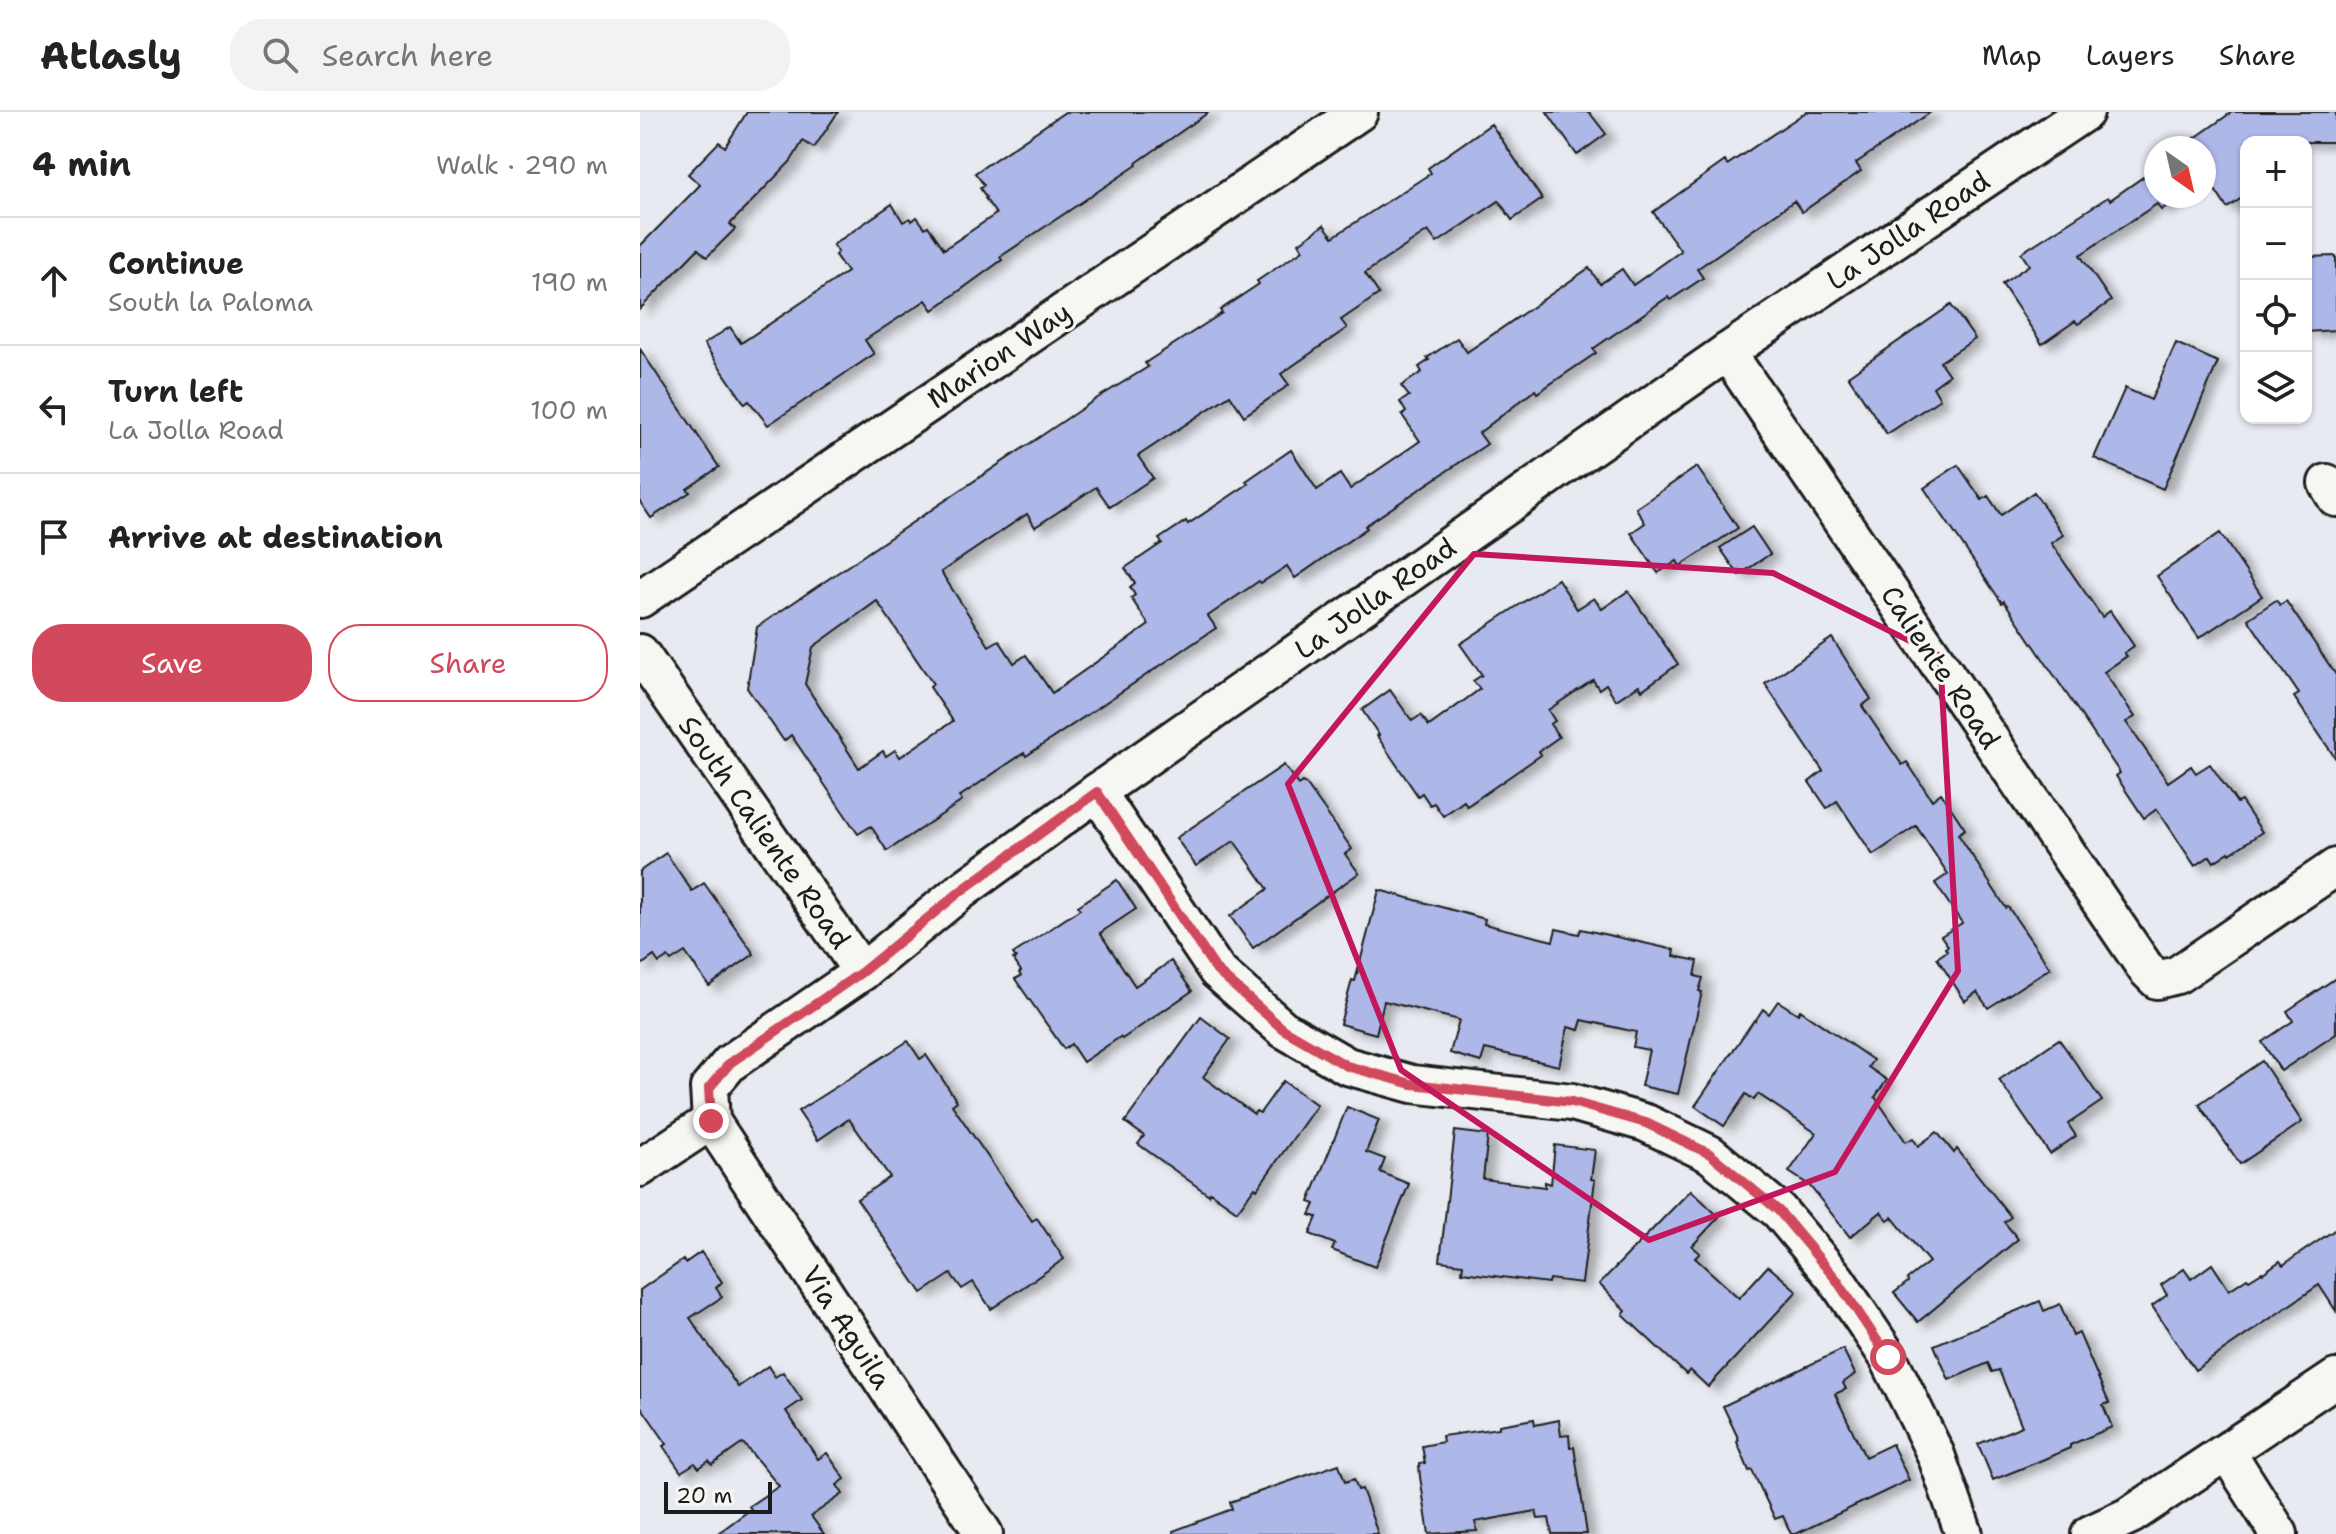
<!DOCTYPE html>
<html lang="en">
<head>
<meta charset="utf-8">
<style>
  :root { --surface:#fff; --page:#f2f2f2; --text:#222; --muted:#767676; --line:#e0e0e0; --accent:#d1495b }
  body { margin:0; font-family:"Shantell Sans",sans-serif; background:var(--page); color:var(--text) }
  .controls { position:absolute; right:24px; top:24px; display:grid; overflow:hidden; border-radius:16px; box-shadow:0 2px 6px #0004 }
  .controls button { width:72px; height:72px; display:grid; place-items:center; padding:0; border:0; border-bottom:2px solid var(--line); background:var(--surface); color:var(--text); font:40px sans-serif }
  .compass { position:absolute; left:1504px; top:24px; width:72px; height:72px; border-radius:50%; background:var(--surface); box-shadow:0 2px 6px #0004; rotate:146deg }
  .scale { position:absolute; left:24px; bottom:20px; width:108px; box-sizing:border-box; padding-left:8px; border:4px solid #1c1c1c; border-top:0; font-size:22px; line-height:28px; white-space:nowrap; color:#1c1c1c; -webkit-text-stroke:6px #f6f6f2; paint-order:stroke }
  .stop { position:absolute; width:24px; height:24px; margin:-18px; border:6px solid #d1495b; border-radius:50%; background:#fff }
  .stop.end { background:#d1495b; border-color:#fff; box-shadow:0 2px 8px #0008 }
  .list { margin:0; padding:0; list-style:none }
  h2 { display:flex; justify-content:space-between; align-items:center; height:104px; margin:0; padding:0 32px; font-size:34px }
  h2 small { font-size:26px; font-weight:400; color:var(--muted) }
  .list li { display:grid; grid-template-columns:52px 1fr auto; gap:24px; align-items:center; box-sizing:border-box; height:128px; padding:0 32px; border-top:2px solid var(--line) }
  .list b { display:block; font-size:30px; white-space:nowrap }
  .list p { margin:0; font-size:26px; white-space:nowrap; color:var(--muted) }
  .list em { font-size:26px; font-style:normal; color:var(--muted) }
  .actions { display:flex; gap:16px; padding:24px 32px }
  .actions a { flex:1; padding:18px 0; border:2px solid var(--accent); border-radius:32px; text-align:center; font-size:28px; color:var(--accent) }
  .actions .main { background:var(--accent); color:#fff }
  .icon { flex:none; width:44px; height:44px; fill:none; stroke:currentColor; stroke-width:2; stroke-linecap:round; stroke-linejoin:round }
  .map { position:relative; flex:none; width:1696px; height:1422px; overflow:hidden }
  header { display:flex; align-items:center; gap:48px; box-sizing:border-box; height:112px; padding:0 40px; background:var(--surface); border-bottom:2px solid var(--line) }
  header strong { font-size:38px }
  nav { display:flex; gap:44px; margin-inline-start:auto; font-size:28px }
  .search { width:560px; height:72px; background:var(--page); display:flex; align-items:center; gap:20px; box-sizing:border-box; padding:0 28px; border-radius:32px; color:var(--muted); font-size:30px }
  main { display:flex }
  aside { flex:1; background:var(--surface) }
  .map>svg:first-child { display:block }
</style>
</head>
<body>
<header>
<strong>Atlasly</strong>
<div class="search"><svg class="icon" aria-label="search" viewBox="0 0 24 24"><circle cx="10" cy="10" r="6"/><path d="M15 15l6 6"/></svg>Search here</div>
<nav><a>Map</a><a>Layers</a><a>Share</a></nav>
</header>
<main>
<aside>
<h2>4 min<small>Walk · 290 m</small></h2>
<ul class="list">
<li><svg class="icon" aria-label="ahead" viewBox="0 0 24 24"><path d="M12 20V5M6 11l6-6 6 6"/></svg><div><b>Continue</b><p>South la Paloma</p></div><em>190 m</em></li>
<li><svg class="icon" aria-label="left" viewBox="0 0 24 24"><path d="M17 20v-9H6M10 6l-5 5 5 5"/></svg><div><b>Turn left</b><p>La Jolla Road</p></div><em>100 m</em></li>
<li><svg class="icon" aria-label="arrive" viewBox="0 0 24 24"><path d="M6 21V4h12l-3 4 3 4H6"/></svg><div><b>Arrive at destination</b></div></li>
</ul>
<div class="actions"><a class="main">Save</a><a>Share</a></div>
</aside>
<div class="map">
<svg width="1696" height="1422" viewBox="0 0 1696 1422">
  <defs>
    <filter id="shadow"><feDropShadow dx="9" dy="5" stdDeviation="4" flood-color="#0004"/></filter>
  </defs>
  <rect width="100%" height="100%" fill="#e7eaf0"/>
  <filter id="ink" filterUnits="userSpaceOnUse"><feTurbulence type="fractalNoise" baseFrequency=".0125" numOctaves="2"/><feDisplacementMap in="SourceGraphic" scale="16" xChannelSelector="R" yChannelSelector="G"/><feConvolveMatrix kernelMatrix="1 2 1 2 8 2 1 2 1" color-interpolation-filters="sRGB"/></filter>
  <g filter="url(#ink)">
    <g fill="#adb8e9" stroke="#1c1c1c" stroke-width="2" fill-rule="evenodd" filter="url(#shadow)">
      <polygon points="107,0 198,0 174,36 163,29 151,49 90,112 95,117 67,145 58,137 0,197 0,134 60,73 48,62 79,30 85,35"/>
      <polygon points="425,0 569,0 496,51 497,53 360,145 362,148 293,198 286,188 225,228 234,242 128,313 109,289 105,292 64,232 90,215 101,231 207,160 195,143 198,140 193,133 252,92 263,110 270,106 272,109 277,105 285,116 288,114 304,137 356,102 345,86 346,85 340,76 344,73 335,61"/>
      <polygon points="907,0 949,0 966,22 937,43"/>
      <path d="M 1166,0 L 1291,0 L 1216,51 L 1221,59 L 1162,100 L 1154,89 L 1057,157 L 1063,166 L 1030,188 L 1028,185 L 953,237 L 956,241 L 897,281 L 895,278 L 839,321 L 847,332 L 725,414 L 727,416 L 655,466 L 647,454 L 621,471 L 619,469 L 568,504 L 576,516 L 386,644 L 384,641 L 319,685 L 322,689 L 247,739 L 231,714 L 218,722 L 151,623 L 144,629 L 107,576 L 117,515 L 459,285 L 508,255 L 505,251 L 582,201 L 580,198 L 619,172 L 617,169 L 663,138 L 659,131 L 684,113 L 693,125 L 791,61 L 788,56 L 851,12 L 902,87 L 872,108 L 859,89 L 797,131 L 788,119 L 725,161 L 739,182 L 701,208 L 707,216 L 641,262 L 649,273 L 604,304 L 590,283 L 498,344 L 513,366 L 470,395 L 456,375 L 395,415 L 387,402 L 301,460 L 349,534 L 359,528 L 374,551 L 386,543 L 412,581 L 509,513 L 491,486 L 495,483 L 490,475 L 495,471 L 485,456 L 522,431 L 519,427 L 546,409 L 548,412 L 608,372 L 606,369 L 651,338 L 677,378 L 700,362 L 710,377 L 780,329 L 762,303 L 766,300 L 760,290 L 769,284 L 761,274 L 782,260 L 779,255 L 789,248 L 787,246 L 817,226 L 827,240 L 949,156 L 960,172 L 982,157 L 993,173 L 1041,139 L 1013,100 L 1085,49 L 1087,53 ZM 237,489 L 293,572 L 290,575 L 313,609 L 260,645 L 255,638 L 246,644 L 243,639 L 219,656 L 165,572 L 173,535 Z"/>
      <polygon points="1592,0 1696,0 1696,30 1606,30 1606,83 1587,96 1567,66 1564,68 1564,36 1545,36 1545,33"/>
      <polygon points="1516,56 1516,84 1541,84 1521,98 1517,92 1440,143 1471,189 1438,212 1435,209 1402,232 1362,172 1389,153 1381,141 1468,85 1470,88"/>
      <polygon points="1696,144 1696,218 1666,220 1666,145"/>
      <polygon points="1311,193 1335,227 1300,250 1309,263 1293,275 1300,287 1247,322 1208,264"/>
      <polygon points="1536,231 1578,250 1523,377 1454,346 1485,276 1511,288"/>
      <polygon points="0,237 79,355 47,377 50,380 11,406 0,390"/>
      <polygon points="1318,353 1342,388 1348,384 1361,403 1394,380 1423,423 1411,431 1462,505 1470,499 1494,534 1484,541 1487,544 1464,560 1495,605 1486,610 1528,670 1551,654 1556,661 1570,652 1597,691 1601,689 1622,720 1590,742 1589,740 1574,750 1570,744 1555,754 1517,697 1504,706 1476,664 1480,661 1364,489 1362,491 1284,376"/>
      <polygon points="1057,355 1098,416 1040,454 1037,449 1018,461 991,421 1005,411 996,396"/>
      <polygon points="1112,415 1130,442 1099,463 1080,436"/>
      <polygon points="1580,421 1622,484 1559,526 1517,464"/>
      <polygon points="918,467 937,497 954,486 962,497 988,479 1038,552 1002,578 999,573 976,588 966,572 959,577 953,568 908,598 915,609 910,612 919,625 899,639 901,643 827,694 824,689 803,704 794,691 790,693 782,681 778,684 737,624 739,623 722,598 750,578 772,609 781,603 789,614 840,577 833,569 842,563 820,532"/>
      <polygon points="1636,488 1640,493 1646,489 1696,563 1696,647 1654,585 1659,582 1608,507"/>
      <polygon points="1192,526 1231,587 1222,594 1262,653 1267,650 1292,688 1301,681 1325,717 1318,722 1366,796 1368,795 1410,856 1348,896 1337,880 1325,889 1297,846 1307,839 1305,836 1308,834 1301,824 1322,811 1295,771 1308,762 1276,714 1233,743 1197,689 1187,696 1169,670 1183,659 1125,572"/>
      <polygon points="644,653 658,673 662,670 666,672 712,737 705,742 719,761 613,836 590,804 628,777 594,729 556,754 536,726"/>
      <polygon points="26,741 52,779 64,771 114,842 69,874 45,840 31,849 28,845 19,851 14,844 0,854 0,759"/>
      <polygon points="477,768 496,797 460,821 495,874 531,849 552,879 482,927 480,925 443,950 431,932 424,937 375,867 381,864 379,861 381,859 373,847 376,846 373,842 440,797 438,794"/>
      <polygon points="739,778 845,807 844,812 913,829 916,817 939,822 941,817 1035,838 1034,844 1058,849 1055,864 1063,866 1059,879 1062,880 1038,982 1001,974 1009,938 993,935 996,920 942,908 939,918 928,915 919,954 845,937 841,950 810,941 819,908 744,889 736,922 700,912 712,868 715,869"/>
      <polygon points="1696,866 1696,922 1641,959 1622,930 1653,909 1647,899"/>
      <polygon points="1138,889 1158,902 1160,898 1233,948 1228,955 1247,968 1235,985 1266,1030 1273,1026 1278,1034 1297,1020 1314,1041 1317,1037 1371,1105 1364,1110 1378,1127 1278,1210 1254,1181 1268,1170 1267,1167 1289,1150 1252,1105 1248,1108 1241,1100 1210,1125 1169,1073 1149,1060 1176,1021 1118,982 1114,988 1106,982 1084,1014 1055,994 1114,908 1115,909 1123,897 1129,902"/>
      <polygon points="561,905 590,927 563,965 614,1002 616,999 620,1001 643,969 677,993 617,1077 615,1075 597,1099 570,1080 569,1083 498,1032 504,1024 485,1010"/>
      <polygon points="1419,927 1462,989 1428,1012 1436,1024 1410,1042 1359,968"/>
      <polygon points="268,929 280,947 286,943 317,989 312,993 392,1109 397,1106 424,1147 351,1197 333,1170 322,1177 311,1162 282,1181 217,1087 250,1065 209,1007 178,1028 158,999"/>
      <polygon points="1622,949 1662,1010 1600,1052 1559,992"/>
      <polygon points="707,995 739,1008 726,1040 745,1047 740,1060 769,1072 735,1155 692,1138 695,1132 670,1122 677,1105 670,1103 675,1092 669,1090"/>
      <polygon points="815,1019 848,1023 843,1067 905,1075 905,1070 911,1072 915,1033 955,1038 951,1067 955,1068 942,1171 909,1167 908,1171 822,1160 823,1152 800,1149"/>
      <polygon points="1051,1078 1079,1105 1052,1134 1060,1141 1055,1146 1099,1186 1128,1154 1157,1179 1068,1275 1050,1258 1046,1262 983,1203 986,1199 959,1172"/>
      <polygon points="1696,1117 1696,1199 1679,1173 1555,1258 1512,1194 1527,1183 1521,1173 1544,1157 1551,1167 1572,1152 1589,1178 1607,1166 1609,1168 1622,1160 1623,1161 1640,1149 1643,1153"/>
      <polygon points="61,1140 82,1170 76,1176 82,1185 50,1206 98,1275 128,1254 135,1265 143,1260 162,1288 146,1299 178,1347 187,1341 205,1367 197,1373 203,1382 171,1404 184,1422 77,1422 111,1397 109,1394 139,1374 103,1331 72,1353 69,1349 59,1356 55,1351 41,1360 23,1334 27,1332 0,1293 0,1178 43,1148 45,1151"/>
      <polygon points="1400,1189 1404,1199 1420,1192 1433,1224 1439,1221 1469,1291 1463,1293 1472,1315 1430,1333 1430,1336 1395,1351 1353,1368 1338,1332 1382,1314 1359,1258 1352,1260 1348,1251 1309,1268 1294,1233"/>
      <polygon points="1203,1237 1215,1262 1203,1271 1206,1277 1195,1282 1225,1345 1252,1332 1269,1368 1156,1422 1151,1422 1143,1404 1135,1407 1112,1358 1109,1359 1097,1330 1099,1328 1083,1294"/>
      <polygon points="894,1307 895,1313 919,1308 921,1324 929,1323 930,1335 934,1335 947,1422 912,1422 909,1406 898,1407 896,1399 835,1410 837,1419 789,1422 780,1365 779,1352 785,1351 782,1334 803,1330 802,1324 859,1316 859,1313"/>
      <polygon points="699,1352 705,1370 714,1367 718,1378 722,1377 738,1422 534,1422 533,1419 592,1397 590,1390"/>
    </g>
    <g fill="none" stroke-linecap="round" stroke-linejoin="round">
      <g stroke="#1c1c1c" stroke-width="42">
        <g id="minor">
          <polyline points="1087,240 1506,857 1517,868 1537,863 1696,755"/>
          <polyline points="1687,371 1696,386"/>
          <polyline points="0,487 719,0"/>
          <polyline points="0,541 222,860"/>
          <polyline points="457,680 577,859 643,917 707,954 772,972 932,990 1006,1011 1070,1042 1139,1099 1196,1167 1248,1245 1296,1343 1324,1422"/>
          <polyline points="71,1009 69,976 90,951 222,860 321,779 457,680 1087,240 1445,0"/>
          <polyline points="71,1009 344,1422"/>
          <polyline points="0,1056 71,1009"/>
          <polyline points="1587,1340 1639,1422"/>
          <polyline points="1450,1422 1491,1403 1696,1266"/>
        </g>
      </g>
      <use href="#minor" stroke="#f6f6f2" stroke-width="36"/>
    </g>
  </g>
  <g fill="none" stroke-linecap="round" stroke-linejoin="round" filter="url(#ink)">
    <polyline stroke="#d1495b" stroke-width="10" points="71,1009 69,976 90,951 222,860 321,779 457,680 577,859 643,917 707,954 772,972 932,990 1006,1011 1070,1042 1139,1099 1196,1167 1248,1245"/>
  </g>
  <path fill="none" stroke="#c2185b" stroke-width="6" stroke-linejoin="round" d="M 834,442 L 1133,461 L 1300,544 L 1318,859 L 1195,1060 L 1009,1128 L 761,958 L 648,672 Z"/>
  <g text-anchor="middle" stroke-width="6" stroke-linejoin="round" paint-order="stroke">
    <g font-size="28" fill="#1c1c1c" stroke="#f6f6f2">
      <text transform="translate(1268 118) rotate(-34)" y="10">La Jolla Road</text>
      <text transform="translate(359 243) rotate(-34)" y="10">Marion Way</text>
      <text transform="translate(735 486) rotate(-35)" y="10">La Jolla Road</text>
      <text transform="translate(1301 555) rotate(56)" y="10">Caliente Road</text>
      <text transform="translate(125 720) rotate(55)" y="10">South Caliente Road</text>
      <text transform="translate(207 1215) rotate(57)" y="10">Via Aguila</text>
    </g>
  </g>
</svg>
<div class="controls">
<button>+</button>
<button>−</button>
<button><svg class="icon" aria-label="locate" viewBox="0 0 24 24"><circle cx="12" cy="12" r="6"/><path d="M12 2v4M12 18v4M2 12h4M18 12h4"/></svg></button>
<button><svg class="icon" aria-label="layers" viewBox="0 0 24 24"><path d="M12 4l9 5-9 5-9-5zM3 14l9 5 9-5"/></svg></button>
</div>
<svg class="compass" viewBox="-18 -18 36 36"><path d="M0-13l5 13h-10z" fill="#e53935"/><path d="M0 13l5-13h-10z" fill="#767676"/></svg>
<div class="scale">20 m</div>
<div class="stop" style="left:1248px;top:1245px"></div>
<div class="stop end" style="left:71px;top:1009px"></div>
</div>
</main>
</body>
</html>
